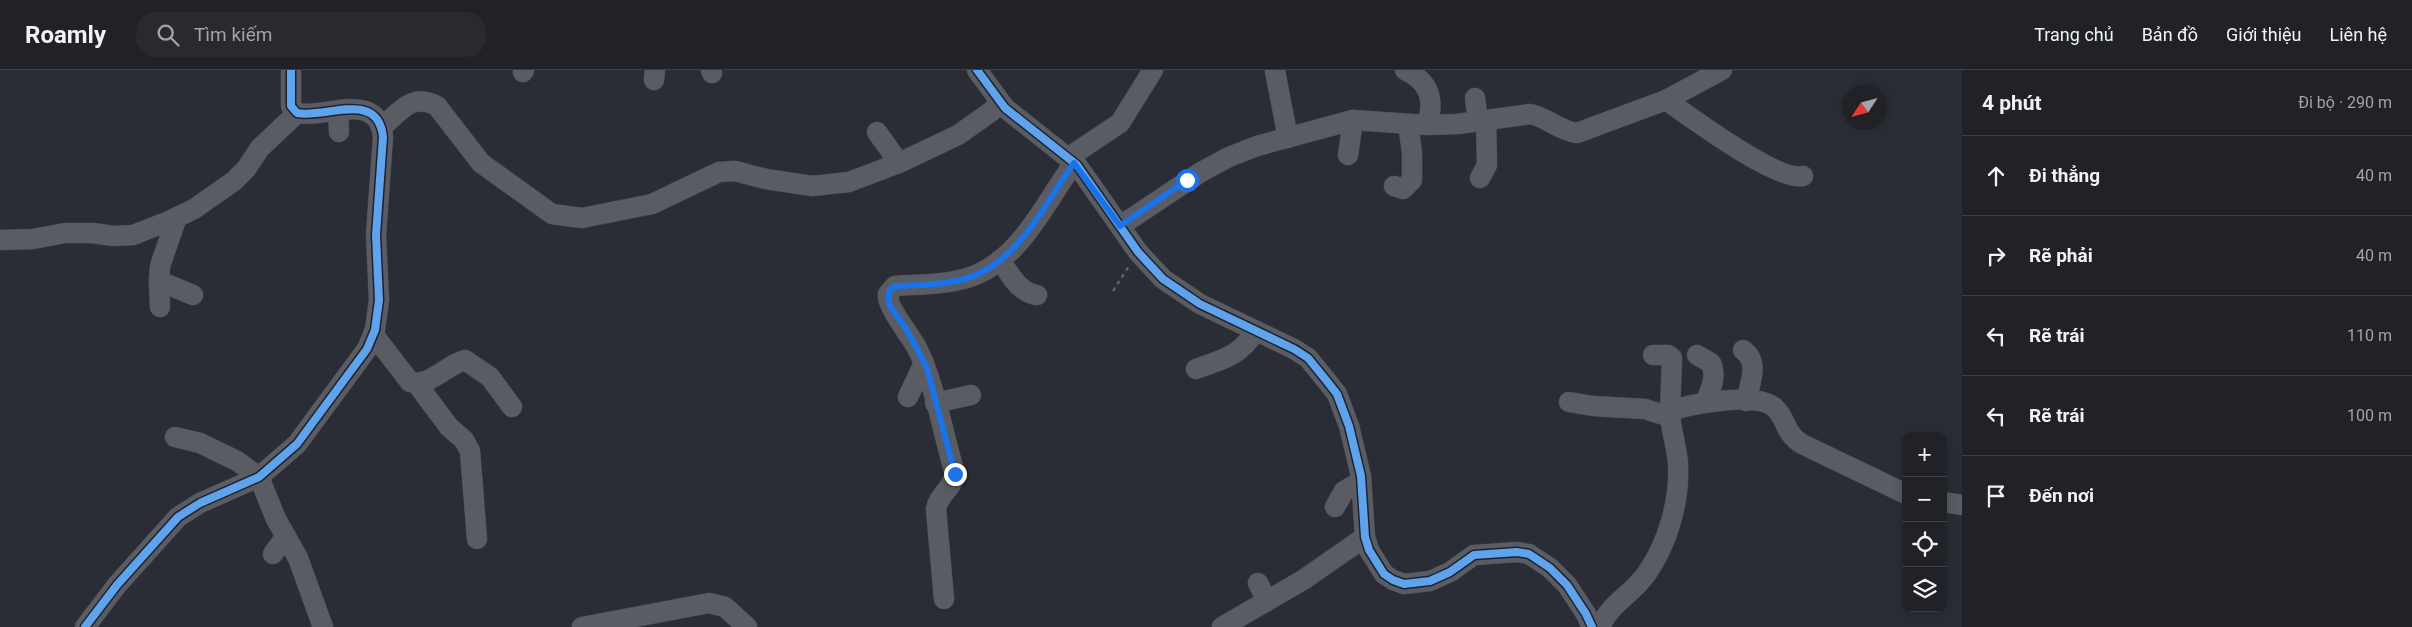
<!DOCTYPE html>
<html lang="vi">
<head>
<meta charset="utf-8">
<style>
  :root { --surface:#202228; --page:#282a30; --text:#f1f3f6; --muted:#a2a4a8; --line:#3d3f45 }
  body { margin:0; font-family:Roboto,sans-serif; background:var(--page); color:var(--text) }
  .controls { position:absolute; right:15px; bottom:15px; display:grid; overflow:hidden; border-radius:10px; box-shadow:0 2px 12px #0003 }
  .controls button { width:45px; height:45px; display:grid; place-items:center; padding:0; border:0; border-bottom:1px solid var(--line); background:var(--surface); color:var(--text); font:25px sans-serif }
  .compass { position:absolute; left:1842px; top:15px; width:45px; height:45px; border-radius:50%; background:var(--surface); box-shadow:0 2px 12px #0003; rotate:234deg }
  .stop { position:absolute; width:15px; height:15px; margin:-11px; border:4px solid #1a73e8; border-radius:50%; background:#fff }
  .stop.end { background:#1a73e8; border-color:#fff; box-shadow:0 1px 5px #0008 }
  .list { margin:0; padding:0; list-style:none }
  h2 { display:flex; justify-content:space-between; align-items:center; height:65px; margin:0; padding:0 20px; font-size:21px }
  h2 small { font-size:16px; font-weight:400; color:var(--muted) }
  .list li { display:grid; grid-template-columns:32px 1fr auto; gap:15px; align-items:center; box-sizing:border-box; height:80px; padding:0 20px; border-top:1px solid var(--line) }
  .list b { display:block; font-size:19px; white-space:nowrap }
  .list em { font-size:16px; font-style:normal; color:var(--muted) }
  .icon { flex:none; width:28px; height:28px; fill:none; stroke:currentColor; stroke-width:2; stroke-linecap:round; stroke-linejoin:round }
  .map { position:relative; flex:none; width:1962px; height:557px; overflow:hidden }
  header { display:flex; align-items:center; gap:30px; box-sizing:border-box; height:70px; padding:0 25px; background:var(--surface); border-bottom:1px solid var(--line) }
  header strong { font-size:24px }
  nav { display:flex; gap:28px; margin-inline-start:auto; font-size:18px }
  .search { width:350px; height:45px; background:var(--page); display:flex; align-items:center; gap:12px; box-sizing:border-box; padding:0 18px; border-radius:20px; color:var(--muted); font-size:19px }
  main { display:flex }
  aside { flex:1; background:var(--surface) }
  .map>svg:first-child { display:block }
</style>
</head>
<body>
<header>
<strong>Roamly</strong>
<div class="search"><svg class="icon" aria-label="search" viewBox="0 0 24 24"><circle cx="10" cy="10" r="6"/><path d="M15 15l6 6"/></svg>Tìm kiếm</div>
<nav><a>Trang chủ</a><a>Bản đồ</a><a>Giới thiệu</a><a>Liên hệ</a></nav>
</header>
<main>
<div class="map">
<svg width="1962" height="557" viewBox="0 0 1962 557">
  <rect width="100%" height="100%" fill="#2a2d35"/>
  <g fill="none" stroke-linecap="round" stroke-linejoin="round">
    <g stroke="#46484e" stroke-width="21">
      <g id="minor">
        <polyline points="711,0 712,3"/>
        <polyline points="977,0 1005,38 1077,95 1138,182 1163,209 1200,234 1294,279 1308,288 1326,310 1337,324 1349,356 1361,406 1365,467 1369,480 1384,504 1393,510 1404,514 1430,511 1450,502 1474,485 1517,482 1529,484 1550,498 1567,515 1586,544 1592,557"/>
        <path d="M 1405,0 C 1430,12 1435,30 1427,55"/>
        <polyline points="1275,1 1288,68"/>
        <polyline points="523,2 524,0"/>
        <polyline points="654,10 655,0"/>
        <polyline points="1475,28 1478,51"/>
        <path d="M 1666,30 C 1690,47 1778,112 1803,106"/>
        <polyline points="338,41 339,62"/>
        <path d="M 382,57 C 401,41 411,23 437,36 L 481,93 L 552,144 L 582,148 L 652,134 L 719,102 L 735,101 L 766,109 L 812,116 L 849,112 L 899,93 L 958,65 L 992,41 L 1000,32"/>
        <polyline points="877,62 899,93"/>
        <polyline points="1348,85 1353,50"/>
        <polyline points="1069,87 1120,53 1153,0"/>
        <polyline points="1480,108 1487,95 1486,50"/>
        <polyline points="1394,116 1403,119 1412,110 1412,83 1408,54"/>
        <polyline points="177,147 160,196 159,211 193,225"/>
        <path d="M 1120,156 L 1201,102 L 1229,87 L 1257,76 L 1353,50 L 1427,55 L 1458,54 L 1530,44 C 1547,47 1559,61 1577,63 L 1666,30 L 1722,0"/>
        <polyline points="0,170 33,169 65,163 93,163 113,166 133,165 169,151 194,139 234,111 246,99 260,78 297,43"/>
        <path d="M 1000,190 C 1010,204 1019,223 1037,225"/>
        <polyline points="159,211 160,237"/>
        <path d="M 373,264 L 410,312 C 430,317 446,295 465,290 L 490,307 L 512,337"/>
        <path d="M 1743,280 C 1760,292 1750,313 1746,331"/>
        <polyline points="1653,285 1668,285 1672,288 1670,341"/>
        <path d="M 1697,285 L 1711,293 C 1717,306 1711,319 1706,331"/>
        <path d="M 1196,299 C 1225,288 1237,288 1256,261"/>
        <polyline points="417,314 449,357 464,370 470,381 477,469"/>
        <polyline points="908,327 924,293"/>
        <polyline points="1569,332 1593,336 1645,339 1670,347"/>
        <polyline points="935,333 971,325"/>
        <polyline points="175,367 200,373 237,391 259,407 276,449 298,488 323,557"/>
        <polyline points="1943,432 1962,435"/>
        <polyline points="1335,437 1344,421 1361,411"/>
        <polyline points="273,484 286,466"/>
        <polyline points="1258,513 1267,531"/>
        <path d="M 944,529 L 936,439 C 938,425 953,418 955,404 C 943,364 935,314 917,278 C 910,265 886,236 888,224 L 895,216 C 921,214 954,215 978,204 C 1023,184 1047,130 1074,93"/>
        <path d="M 85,557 L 117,515 L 178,447 L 200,433 L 259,407 L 297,374 L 367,279 L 375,260 L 379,230 L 376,165 L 383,67 C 378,19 325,49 297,43 L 291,36 L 291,0"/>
        <polyline points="582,557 709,533 725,537 747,557"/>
        <polyline points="1222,557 1303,510 1365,467"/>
        <path d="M 1600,557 C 1610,533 1633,524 1647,503 C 1668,473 1680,430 1678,394 C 1677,376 1670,359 1670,341 C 1691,334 1758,321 1775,338 C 1787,349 1784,363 1802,374 L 1906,424"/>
      </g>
    </g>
    <polyline stroke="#5d6067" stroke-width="2.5" stroke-dasharray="4 4" stroke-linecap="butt" points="1113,221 1129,196"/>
    <use href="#minor" stroke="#5a5c64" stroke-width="20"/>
    <g stroke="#1e2230" stroke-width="11">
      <g id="cycleway">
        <polyline points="977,0 1005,38 1077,95 1138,182 1163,209 1200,234 1294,279 1308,288 1326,310 1337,324 1349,356 1361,406 1365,467 1369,480 1384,504 1393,510 1404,514 1430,511 1450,502 1474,485 1517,482 1529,484 1550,498 1567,515 1586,544 1592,557"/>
        <path d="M 85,557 L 117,515 L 178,447 L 200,433 L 259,407 L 297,374 L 367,279 L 375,260 L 379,230 L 376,165 L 383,67 C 378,19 325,49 297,43 L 291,36 L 291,0"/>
      </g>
    </g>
    <use href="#cycleway" stroke="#60a3ed" stroke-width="8"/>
  </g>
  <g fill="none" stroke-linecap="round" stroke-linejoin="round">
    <path stroke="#1a73e8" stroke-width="6" d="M 955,404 L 927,298 L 907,260 L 890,236 L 888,229 L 890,220 L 895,216 C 920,215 955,215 978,204 C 1023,184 1047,130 1074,93 L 1120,156 L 1187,110"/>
  </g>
</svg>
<div class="controls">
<button>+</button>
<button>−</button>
<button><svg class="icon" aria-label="locate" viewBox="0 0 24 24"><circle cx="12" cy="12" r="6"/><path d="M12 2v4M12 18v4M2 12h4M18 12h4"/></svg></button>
<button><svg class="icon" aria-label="layers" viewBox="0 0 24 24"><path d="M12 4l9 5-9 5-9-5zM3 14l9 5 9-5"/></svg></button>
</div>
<svg class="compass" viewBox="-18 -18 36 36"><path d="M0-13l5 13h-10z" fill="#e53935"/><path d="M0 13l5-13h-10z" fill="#a2a4a8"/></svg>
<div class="stop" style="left:1187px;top:110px"></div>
<div class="stop end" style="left:955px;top:404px"></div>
</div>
<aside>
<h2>4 phút<small>Đi bộ · 290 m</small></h2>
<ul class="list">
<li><svg class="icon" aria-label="ahead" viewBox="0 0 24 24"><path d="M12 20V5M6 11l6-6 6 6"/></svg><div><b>Đi thẳng</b></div><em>40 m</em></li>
<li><svg class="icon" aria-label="right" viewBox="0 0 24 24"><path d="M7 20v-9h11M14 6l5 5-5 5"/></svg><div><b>Rẽ phải</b></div><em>40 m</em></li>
<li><svg class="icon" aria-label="left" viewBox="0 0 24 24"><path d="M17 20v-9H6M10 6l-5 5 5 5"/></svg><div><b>Rẽ trái</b></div><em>110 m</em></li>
<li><svg class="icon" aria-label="left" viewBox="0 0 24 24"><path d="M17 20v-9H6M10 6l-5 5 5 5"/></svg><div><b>Rẽ trái</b></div><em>100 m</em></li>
<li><svg class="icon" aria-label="arrive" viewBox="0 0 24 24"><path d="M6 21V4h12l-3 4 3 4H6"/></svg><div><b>Đến nơi</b></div></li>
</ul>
</aside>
</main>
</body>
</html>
